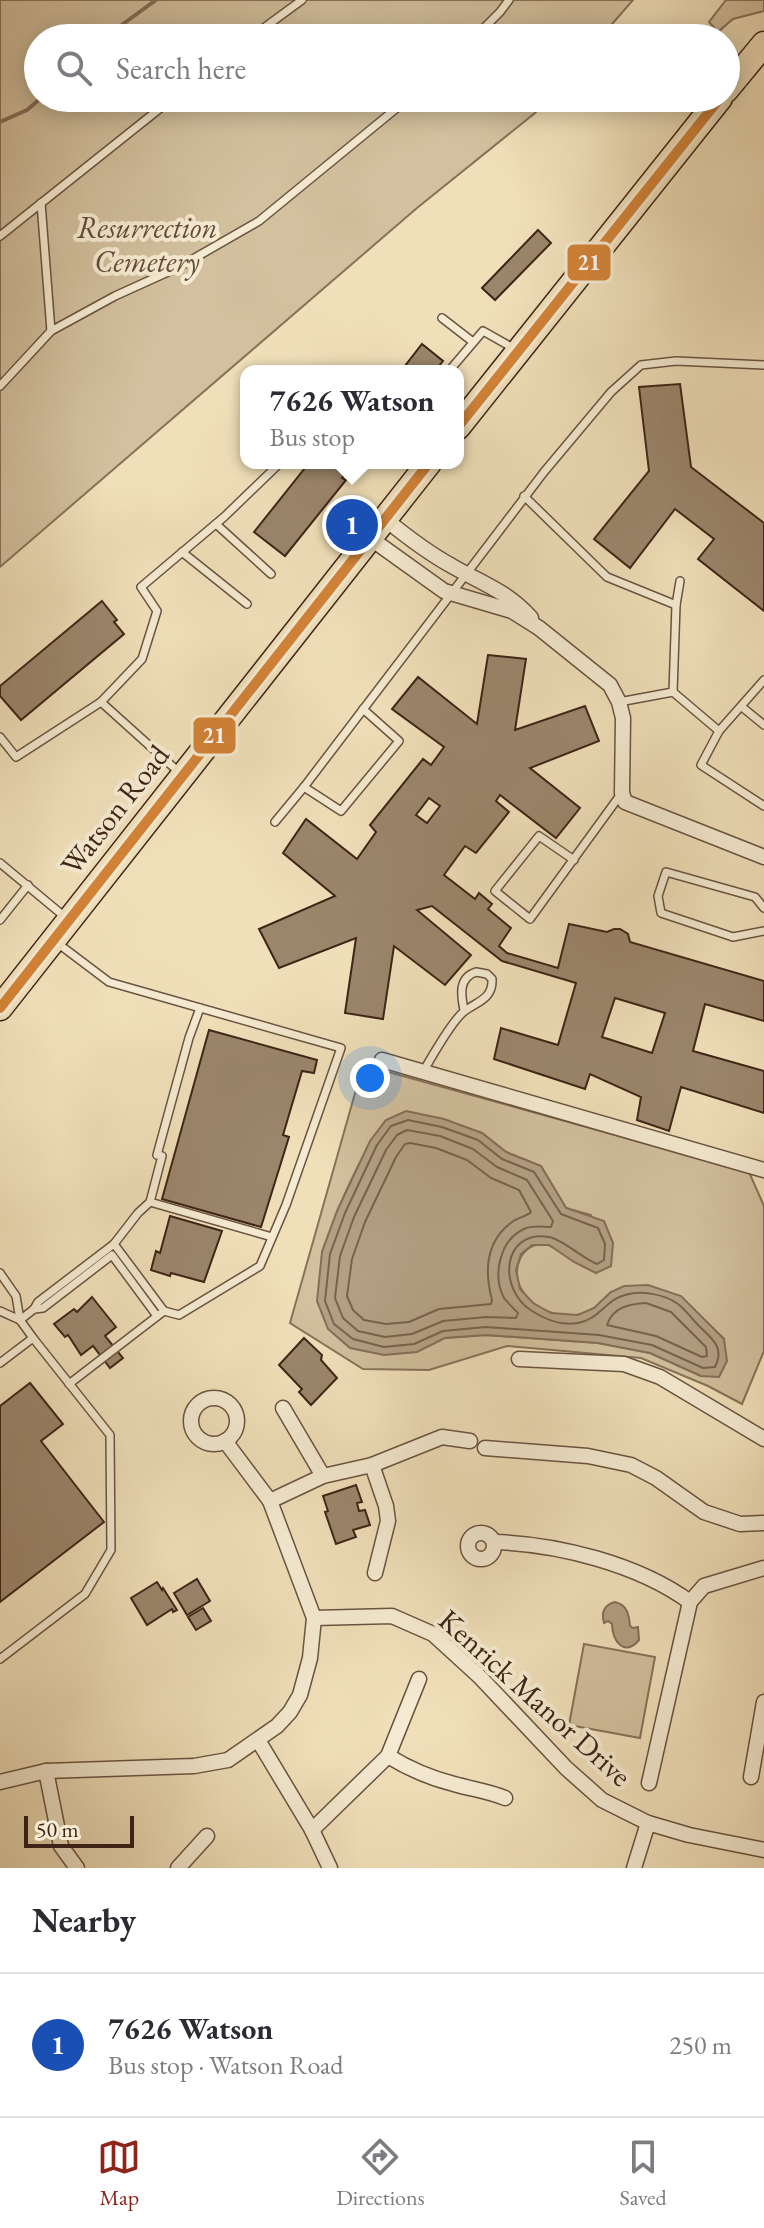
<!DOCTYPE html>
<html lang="en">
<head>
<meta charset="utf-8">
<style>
  :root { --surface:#fff; --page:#f2f2f3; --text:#2b2b33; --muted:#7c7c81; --line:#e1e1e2; --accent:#8f2418 }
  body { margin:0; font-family:"EB Garamond",serif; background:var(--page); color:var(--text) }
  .scale { position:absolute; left:24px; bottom:20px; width:110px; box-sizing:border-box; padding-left:8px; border:4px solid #3e2417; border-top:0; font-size:22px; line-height:28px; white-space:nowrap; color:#3e2417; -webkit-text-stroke:6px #f5ebd2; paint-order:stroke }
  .you { position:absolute; left:370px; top:1078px; width:28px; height:28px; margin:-20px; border:6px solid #fff; border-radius:50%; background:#1a73e8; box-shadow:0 0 0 12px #1a73e833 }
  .badge { display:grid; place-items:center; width:52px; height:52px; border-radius:50%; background:var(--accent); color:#fff; font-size:26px; font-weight:700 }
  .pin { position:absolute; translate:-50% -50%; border:4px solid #fff; box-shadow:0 2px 8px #0006 }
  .popup { position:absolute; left:240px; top:365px; width:224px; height:104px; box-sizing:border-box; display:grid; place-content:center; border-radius:16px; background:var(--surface); filter:drop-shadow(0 2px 6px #0005); font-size:26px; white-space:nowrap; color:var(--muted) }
  .popup b { font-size:30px; color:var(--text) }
  .popup::after { content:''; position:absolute; left:50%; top:100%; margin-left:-16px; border:16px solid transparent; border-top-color:var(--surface) }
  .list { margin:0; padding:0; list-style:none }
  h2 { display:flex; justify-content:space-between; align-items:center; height:104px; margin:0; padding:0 32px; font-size:34px }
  h2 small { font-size:26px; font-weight:400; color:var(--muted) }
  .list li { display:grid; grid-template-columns:52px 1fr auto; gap:24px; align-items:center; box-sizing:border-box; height:144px; padding:0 32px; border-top:2px solid var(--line) }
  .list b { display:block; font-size:30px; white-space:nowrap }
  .list p { margin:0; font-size:26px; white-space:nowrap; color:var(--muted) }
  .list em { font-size:26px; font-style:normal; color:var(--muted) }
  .icon { flex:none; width:44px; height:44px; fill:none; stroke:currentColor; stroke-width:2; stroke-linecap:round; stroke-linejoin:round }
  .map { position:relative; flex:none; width:764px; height:1868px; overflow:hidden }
  .search { position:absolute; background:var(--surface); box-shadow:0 4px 20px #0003; left:24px; right:24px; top:24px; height:88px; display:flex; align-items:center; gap:20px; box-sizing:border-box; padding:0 28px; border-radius:44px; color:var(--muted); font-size:30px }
  .sheet { height:248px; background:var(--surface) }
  nav { display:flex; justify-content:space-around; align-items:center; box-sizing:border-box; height:112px; border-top:2px solid var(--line); background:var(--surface); font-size:22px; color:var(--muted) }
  nav a { display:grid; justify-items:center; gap:4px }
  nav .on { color:var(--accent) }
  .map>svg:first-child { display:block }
</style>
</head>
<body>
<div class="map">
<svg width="764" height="1868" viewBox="0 0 764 1868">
  <rect width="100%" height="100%" fill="#f0e0ba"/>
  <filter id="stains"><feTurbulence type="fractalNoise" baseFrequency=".0025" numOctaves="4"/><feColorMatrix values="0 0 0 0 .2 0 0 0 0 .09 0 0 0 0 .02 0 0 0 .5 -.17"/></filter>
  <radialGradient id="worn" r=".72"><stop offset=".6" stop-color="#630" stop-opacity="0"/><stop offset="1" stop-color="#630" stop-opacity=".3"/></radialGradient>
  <g fill="#d2c09e" stroke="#88725a" stroke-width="2" fill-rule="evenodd">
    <polygon points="0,0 633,0 600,38 38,38 38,98 548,98 535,113 417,208 0,567"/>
    <polygon points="726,0 764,0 764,11 733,19 718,32 709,22"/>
    <path d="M 363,1065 L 749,1172 L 764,1206 L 764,1351 L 742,1404 L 708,1386 L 641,1358 L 507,1346 L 429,1370 L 363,1369 L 290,1323 ZM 386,1120 L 482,1133 L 506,1152 L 541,1166 L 566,1208 L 591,1215 L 596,1273 C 589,1269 581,1266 574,1261 C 566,1257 557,1247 548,1245 C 522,1239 509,1271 522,1290 C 536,1313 569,1323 593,1309 C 599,1305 605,1297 611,1292 L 705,1321 L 724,1339 L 701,1376 L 650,1353 L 598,1343 L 486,1335 L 445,1338 L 322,1252 C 339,1206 357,1160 386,1120 Z"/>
    <polygon points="584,1644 655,1657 640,1738 569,1725"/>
  </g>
  <g fill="#b3a083" stroke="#846e58" stroke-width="2">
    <polygon points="406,1111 444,1119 482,1133 506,1152 541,1166 566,1208 604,1221 613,1243 611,1266 596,1273 574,1262 549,1245 532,1245 521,1254 516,1270 520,1289 533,1303 551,1313 578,1315 594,1308 611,1292 624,1286 648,1285 681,1296 724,1339 727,1361 719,1377 701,1376 650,1353 598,1343 486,1335 445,1338 417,1352 384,1355 350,1348 328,1329 317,1301 322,1252 337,1211 370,1141 386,1120"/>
    <path d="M 615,1602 C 627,1605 629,1614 630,1626 L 633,1628 L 638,1627 L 639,1640 C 624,1658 612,1640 612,1624 L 608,1621 L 604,1623 C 601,1612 604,1605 615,1602 Z"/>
  </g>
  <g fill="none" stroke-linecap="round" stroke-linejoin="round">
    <g stroke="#78624d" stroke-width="2">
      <path d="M 408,1120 L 442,1127 L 478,1140 L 502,1159 L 534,1172 L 561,1214 L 598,1228 L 605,1244 L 604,1260 L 597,1264 C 582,1258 562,1239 549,1237 C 502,1229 497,1289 532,1311 C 546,1320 562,1326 578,1323 C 598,1320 607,1299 625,1295 C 641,1290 664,1294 678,1304 C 686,1310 692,1319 699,1326 C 712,1339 725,1347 715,1367 L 703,1368 L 652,1345 L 599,1335 L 486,1327 L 443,1331 L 414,1344 L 384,1347 L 353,1339 L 334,1324 L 325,1301 L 330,1254 L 345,1213 L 377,1145 L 391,1126 Z"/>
      <path d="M 407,1130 L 440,1136 L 473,1149 L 497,1167 L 527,1180 L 553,1221 L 551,1227 C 542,1227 532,1225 524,1229 C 500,1240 492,1275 504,1298 C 508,1303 513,1308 518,1313 L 516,1318 L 486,1317 L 443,1321 L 412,1334 L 385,1337 L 358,1331 L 343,1318 L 335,1298 L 340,1256 L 354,1217 L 386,1150 L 397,1135 Z"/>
      <path d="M 410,1143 L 436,1148 L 467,1160 L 491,1178 L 519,1190 L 531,1212 C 527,1216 521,1217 515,1220 C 486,1239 484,1270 492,1300 L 491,1304 L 439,1309 L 409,1322 L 386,1324 L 364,1320 L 353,1310 L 347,1296 L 352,1259 L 365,1222 L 396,1157 L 405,1144 Z"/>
      <path d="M 646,1303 L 671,1312 L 706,1347 L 707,1356 L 702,1357 L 656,1336 L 607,1325 C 613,1307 629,1304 646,1303 Z"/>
    </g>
    <g stroke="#846e58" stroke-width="4">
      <polyline points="108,38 123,24 156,0"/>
      <polyline points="0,122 27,110 41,98"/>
    </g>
  </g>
  <g fill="#9b866c" stroke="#3e2417" stroke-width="2" fill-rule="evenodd">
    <polygon points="538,230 551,243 495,300 482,288"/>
    <polygon points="422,344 443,361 435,371 401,371"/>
    <polygon points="680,384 691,467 764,523 764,611 698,559 714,539 675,509 630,568 594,539 649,471 639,387"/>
    <polygon points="309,463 354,463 342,478 346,480 285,556 254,532"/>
    <polygon points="102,601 117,620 114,622 124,634 21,720 0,696 0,686"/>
    <path d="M 488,655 L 526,659 L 515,730 L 585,706 L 599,741 L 530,768 L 580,808 L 556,838 L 500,795 L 496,801 L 509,812 L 476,853 L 465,846 L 444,875 L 475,899 L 479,893 L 492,904 L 488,909 L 511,928 L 499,946 L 507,953 L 558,968 L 569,924 L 607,932 L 614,929 L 620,929 L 628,934 L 630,942 L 764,981 L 764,1021 L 705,1004 L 693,1051 L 764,1071 L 764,1113 L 681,1087 L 669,1131 L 637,1120 L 641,1097 L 590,1074 L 585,1089 L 494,1059 L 501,1028 L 558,1045 L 576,983 L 502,961 L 432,906 L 417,910 L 471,955 L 445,985 L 394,946 L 383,1019 L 345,1013 L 356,938 L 279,968 L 259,929 L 335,896 L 283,853 L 306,819 L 357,859 L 376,832 L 370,825 L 423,759 L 431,765 L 444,747 L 392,709 L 418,677 L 477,724 ZM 429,798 L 440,806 L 427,823 L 416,815 ZM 615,998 L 665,1013 L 652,1053 L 602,1037 Z"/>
    <polygon points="209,1030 317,1060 314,1073 302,1071 283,1135 289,1137 261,1227 162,1199"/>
    <polygon points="170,1216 222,1231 204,1282 171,1273 170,1276 151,1270 156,1251 160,1253"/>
    <polygon points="92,1297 116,1327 105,1336 123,1358 110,1368 93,1346 81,1355 68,1335 65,1337 54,1324 74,1309 77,1312"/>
    <polygon points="304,1338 322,1355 321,1360 337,1378 311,1405 299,1392 302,1389 279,1365"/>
    <polygon points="30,1383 63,1424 41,1441 104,1522 0,1602 0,1406"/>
    <polygon points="356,1485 362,1502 357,1503 359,1511 365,1510 370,1525 353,1530 356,1537 336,1544 325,1512 328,1511 323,1496"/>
    <polygon points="197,1579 210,1601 187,1615 174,1593"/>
    <polygon points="157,1582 162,1590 163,1588 177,1610 173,1612 172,1609 147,1625 131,1598"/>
    <polygon points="203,1608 211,1621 196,1630 188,1617"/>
  </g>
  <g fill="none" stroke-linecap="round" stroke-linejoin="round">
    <g stroke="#6a5340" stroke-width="10">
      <g id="service">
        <polyline points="250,38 302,0"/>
        <polyline points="474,38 500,12 509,0"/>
        <polyline points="41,203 51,331"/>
        <polyline points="0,236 173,98"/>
        <polyline points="442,318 473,342"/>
        <polyline points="449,371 483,331 513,348"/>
        <polyline points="0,386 51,331 115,296 179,267 259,221 409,98"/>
        <polyline points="524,496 607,577 676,605"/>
        <polyline points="216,524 271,574"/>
        <polyline points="182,552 247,604"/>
        <polyline points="764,680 719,731 701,765 764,806"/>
        <polyline points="673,692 676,605 680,581"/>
        <polyline points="619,702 673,692 719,731"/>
        <polyline points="742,707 764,725"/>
        <polyline points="0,737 16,757 101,702"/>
        <polyline points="181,774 101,702 142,659 157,611 141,587 224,517 280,463"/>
        <polyline points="304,787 341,811 399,741 363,709"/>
        <polyline points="275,822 304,787 544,472 611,392 641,365 676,361 764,365"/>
        <polyline points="574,860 539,836 495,891 530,919 621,794"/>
        <polyline points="0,863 65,917"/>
        <polyline points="764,908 755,897 666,872 658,896 661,913 733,937 764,931"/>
        <polyline points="0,920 28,885"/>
        <polyline points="56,942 109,982 341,1048 286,1205 260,1266 179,1315 164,1311"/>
        <path d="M 423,1072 C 431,1058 454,1017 466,1010 C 479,1001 493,998 492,979 L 487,974 L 476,972 C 458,978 461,995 464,1010"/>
        <polyline points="150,1202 272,1237"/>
        <polyline points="0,1273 16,1296 20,1320 33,1338 110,1435 111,1550 85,1594 0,1659"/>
        <polyline points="34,1309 38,1302 114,1244 138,1213 150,1202 162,1156 157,1155 189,1038 200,1008"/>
        <polyline points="0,1311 20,1320"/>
        <polyline points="20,1320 34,1309 43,1308 112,1255 157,1316"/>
        <polyline points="0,1363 33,1338"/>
        <polyline points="69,1384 164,1311 114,1244"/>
      </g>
    </g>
    <g stroke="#6a5340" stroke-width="17">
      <g id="minor">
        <path d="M 385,519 C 406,536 428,553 452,566 C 483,584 507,591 531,618"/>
        <polyline points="370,538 444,591 512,611 539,628 610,685 619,702 623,718 622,793 625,802 764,857"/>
        <polyline points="382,1060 764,1170"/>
        <polyline points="519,1359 624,1364 660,1377 764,1439"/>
        <circle cx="214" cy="1421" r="23"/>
        <polyline points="283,1408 323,1476"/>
        <polyline points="485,1448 588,1456 631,1465 656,1478 704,1512 740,1524 764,1523"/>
        <polyline points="372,1465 386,1506 388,1521 375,1573"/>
        <polyline points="270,1501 323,1476 372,1465 442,1437 470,1441"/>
        <circle cx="481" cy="1546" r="13"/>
        <path d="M 494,1542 C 558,1544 638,1564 690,1602"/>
        <polyline points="314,1618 392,1616 433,1634 479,1676 566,1768 602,1800 648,1823 689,1835 764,1850"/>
        <polyline points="258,1740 312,1830 330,1868"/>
        <path d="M 388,1756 C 409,1769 430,1778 454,1784 C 471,1789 488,1791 505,1798"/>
        <polyline points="46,1771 61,1846 77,1868"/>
        <polyline points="751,1777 764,1702"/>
        <polyline points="0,1782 46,1771 194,1766 228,1760 277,1726 290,1712 300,1695 310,1658 314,1618 270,1501 225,1441"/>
        <polyline points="649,1783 690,1602 704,1586 764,1568"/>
        <polyline points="312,1830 388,1756 419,1679"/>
        <polyline points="178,1868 207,1836"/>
        <polyline points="634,1868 648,1823"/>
      </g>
    </g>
    <g stroke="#3e2417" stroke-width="27">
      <g id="primary">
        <polyline points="726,90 764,44"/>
        <polyline points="458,427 720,98"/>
        <polyline points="0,1008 429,463"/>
      </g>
    </g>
    <use href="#service" stroke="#f5ebd2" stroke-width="7"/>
    <use href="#minor" stroke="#f5ebd2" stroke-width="14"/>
    <use href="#primary" stroke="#f0e0ba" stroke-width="24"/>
    <g stroke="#f5ebd2" stroke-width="16">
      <g id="bus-1">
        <polyline points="458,427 720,98"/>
        <polyline points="0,1008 429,463"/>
      </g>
    </g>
    <use href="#bus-1" stroke="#d38337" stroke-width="10"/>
  </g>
  <g text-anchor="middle" stroke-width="8" stroke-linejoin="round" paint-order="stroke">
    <g font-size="30" font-style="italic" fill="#634b39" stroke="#f5ebd2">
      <text x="147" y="238">Resurrection<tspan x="147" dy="34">Cemetery</tspan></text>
    </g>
    <g font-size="30" fill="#3e2417" stroke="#f5ebd2">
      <text transform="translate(115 810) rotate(-52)" y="10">Watson Road</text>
      <text transform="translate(535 1698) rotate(42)" y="10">Kenrick Manor Drive</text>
    </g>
  </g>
  <g stroke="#f5ebd2" stroke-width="3">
    <rect x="566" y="243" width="46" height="39" rx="8" fill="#d38337"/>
    <rect x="192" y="716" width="45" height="39" rx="8" fill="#d38337"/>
  </g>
  <g font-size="22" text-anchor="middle" font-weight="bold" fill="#fff">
    <text x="589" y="270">21</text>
    <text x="214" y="743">21</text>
  </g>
  <rect width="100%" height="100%" filter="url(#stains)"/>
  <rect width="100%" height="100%" fill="url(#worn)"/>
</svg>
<div class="scale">50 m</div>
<div class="you"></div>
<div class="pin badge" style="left:352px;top:525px;background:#1a4fb4">1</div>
<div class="popup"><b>7626 Watson</b>Bus stop</div>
<div class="search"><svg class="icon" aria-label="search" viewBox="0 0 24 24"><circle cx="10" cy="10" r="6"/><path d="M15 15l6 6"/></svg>Search here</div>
</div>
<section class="sheet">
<h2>Nearby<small></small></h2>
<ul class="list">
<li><span class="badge" style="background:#1a4fb4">1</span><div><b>7626 Watson</b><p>Bus stop · Watson Road</p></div><em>250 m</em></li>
</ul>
</section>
<nav>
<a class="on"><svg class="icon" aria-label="map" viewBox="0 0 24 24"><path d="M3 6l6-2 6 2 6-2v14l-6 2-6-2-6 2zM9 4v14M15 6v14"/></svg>Map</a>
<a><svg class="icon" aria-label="directions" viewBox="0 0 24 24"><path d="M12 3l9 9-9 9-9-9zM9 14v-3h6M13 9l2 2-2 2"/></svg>Directions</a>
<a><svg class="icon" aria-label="saved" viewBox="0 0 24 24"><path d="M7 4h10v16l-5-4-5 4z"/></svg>Saved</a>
</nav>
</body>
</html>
